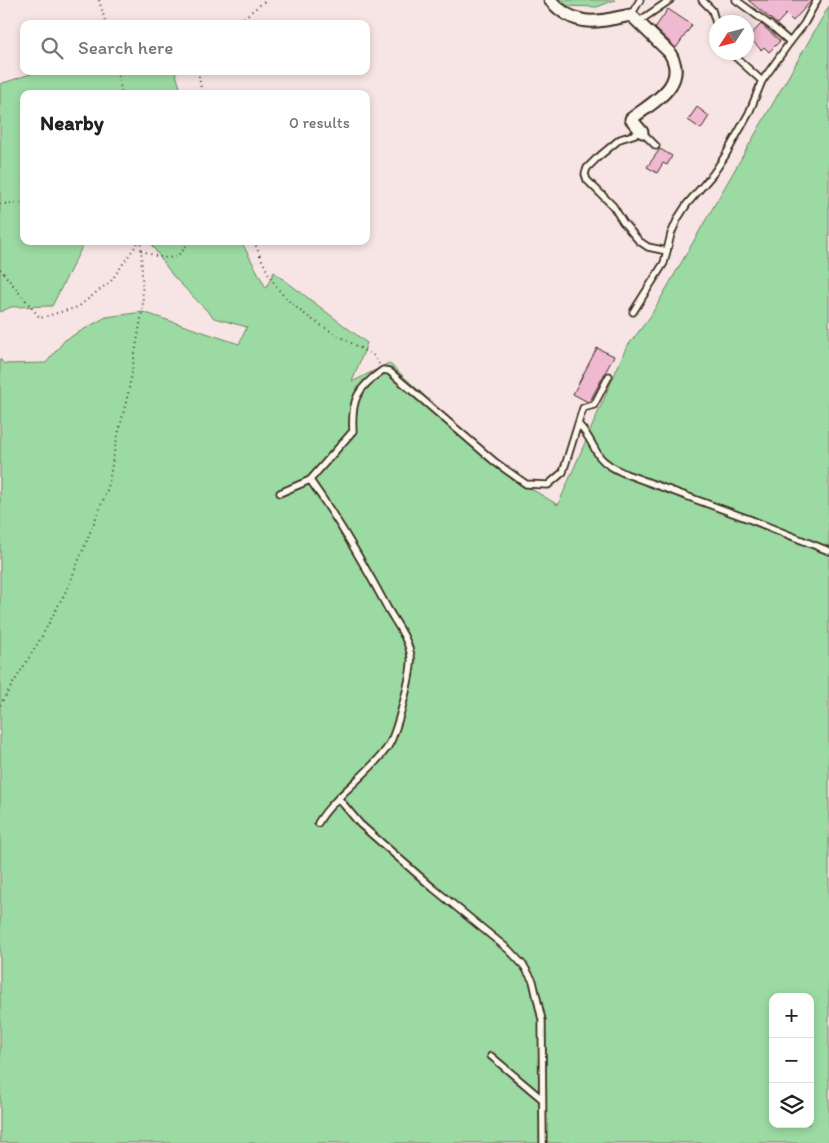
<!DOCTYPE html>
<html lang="en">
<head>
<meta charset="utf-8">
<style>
  :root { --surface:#fff; --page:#f6f6f6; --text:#222; --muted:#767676; --line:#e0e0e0 }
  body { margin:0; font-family:Itim,sans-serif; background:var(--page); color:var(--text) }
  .controls { position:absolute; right:15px; bottom:15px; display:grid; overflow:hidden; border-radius:10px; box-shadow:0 2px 8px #0003 }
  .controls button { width:45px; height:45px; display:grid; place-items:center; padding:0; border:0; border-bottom:1px solid var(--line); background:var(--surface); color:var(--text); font:25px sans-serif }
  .compass { position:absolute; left:709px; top:15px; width:45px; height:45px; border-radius:50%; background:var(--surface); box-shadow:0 2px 8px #0003; rotate:234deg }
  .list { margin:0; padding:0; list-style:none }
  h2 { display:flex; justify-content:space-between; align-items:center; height:65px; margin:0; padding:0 20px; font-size:21px }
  h2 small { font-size:16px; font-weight:400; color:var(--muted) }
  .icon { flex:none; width:28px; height:28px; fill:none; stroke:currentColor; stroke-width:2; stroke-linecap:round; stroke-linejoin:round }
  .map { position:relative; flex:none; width:829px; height:1143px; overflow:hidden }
  .search { position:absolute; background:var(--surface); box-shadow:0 2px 8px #0003; left:20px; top:20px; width:350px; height:55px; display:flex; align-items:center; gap:12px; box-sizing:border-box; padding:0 18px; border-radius:10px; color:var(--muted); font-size:19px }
  .panel { position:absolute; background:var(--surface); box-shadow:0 2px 8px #0003; left:20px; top:90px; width:350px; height:155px; border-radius:10px }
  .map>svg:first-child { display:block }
</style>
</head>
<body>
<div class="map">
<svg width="829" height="1143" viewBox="0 0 829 1143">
  <rect width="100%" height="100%" fill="#f7e4e4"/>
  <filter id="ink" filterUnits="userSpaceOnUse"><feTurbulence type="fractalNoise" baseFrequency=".02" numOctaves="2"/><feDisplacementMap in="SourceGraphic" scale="10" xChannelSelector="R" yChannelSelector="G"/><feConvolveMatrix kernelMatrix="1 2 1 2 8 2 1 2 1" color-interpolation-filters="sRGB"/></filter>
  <g filter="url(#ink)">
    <g fill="#9bdaa2" stroke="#6b8260" fill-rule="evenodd">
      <polygon points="560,0 615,0 597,7 565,6"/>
      <path d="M 829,6 L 829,1143 L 0,1143 L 0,359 L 4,364 L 46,363 L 65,340 L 106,317 L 143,312 L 239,344 L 247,327 L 214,318 L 173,276 L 149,241 L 241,241 L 266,288 L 274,272 L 367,343 L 352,382 L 389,363 L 513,478 L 558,505 L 626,348 L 650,317 ZM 773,997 L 810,997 L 810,1124 L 773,1124 Z"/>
      <polygon points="40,71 175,71 182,94 24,94 24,241 85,241 52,306 11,307 0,312 0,84"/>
    </g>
    <g fill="#efb9d2" stroke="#3b2a1e">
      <polygon points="748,0 812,0 793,21 786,14 777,24"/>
      <polygon points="668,9 692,25 676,48 655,28"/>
      <polygon points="761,24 780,41 769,52 764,47 761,50 749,37"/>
      <polygon points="697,107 709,116 701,129 688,120"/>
      <polygon points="660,149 672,156 667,165 663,163 657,173 647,167"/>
      <polygon points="597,348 614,356 590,401 588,402 573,394"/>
    </g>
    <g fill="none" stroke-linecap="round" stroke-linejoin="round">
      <g stroke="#3b2a1e" stroke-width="9">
        <g id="service">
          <polyline points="702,0 712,10 716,23"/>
          <polyline points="736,0 774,28 790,42 804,24 817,0"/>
          <polyline points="631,15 640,0"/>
          <polyline points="638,22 670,0"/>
          <polyline points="730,52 762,81"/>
          <polyline points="656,146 642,132 620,139 596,159 587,168 585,174 587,180 613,206 623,222 639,241 648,247 667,251"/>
          <polyline points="633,312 664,263 671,234 678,218 687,204 713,174 725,156 749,113 762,81 790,42"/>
          <path d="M 579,425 C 588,434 592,445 599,456 C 606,465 617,470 626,474 L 749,519 L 829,551"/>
          <path d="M 310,480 C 339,521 364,564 388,609 C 396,623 409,640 411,657 C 413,671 396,736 387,748 C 368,775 334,796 318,823"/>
          <path d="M 280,493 L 310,480 L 353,431 C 351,400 357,388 383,370 L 389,371 L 495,462 L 526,484 L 548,485 L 563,472 L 583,408 L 594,405 L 609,376"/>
          <polyline points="339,799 360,824 433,888 509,950 524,966 533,981 542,1020 543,1143"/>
          <polyline points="491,1056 542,1099"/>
        </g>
      </g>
      <g stroke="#3b2a1e" stroke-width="15">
        <path id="minor" d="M 550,0 C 576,29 597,22 631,15 L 669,52 C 690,84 653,102 631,119 L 642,132"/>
      </g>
      <g stroke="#3b2a1e" stroke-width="2" stroke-dasharray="1 4" stroke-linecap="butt">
        <polyline points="99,0 106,24"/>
        <polyline points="236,24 266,0"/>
        <polyline points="117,71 122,94"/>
        <polyline points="198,71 202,94"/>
        <polyline points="0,204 24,203"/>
        <path d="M 254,241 C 262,261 271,283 286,298 C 308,321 347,340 374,356 L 379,364"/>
        <path d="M 141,250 C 161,259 177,265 189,241"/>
        <polyline points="0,269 40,318 78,307 111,281 139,241"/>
        <polyline points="0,705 41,638 68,587 108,488 115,447 128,394 143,307 141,241"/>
      </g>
      <use href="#service" stroke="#fbf7ec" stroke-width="5.5"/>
      <use href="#minor" stroke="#fbf7ec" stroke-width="11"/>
    </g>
  </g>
</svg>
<div class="controls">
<button>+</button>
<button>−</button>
<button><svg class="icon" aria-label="layers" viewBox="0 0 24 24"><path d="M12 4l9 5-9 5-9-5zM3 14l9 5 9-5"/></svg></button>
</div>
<svg class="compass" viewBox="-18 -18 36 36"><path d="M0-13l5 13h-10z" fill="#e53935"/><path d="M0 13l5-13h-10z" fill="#767676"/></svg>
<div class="search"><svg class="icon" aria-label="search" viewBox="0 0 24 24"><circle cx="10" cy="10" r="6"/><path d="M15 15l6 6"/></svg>Search here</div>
<section class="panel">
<h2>Nearby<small>0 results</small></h2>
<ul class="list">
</ul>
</section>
</div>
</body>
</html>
